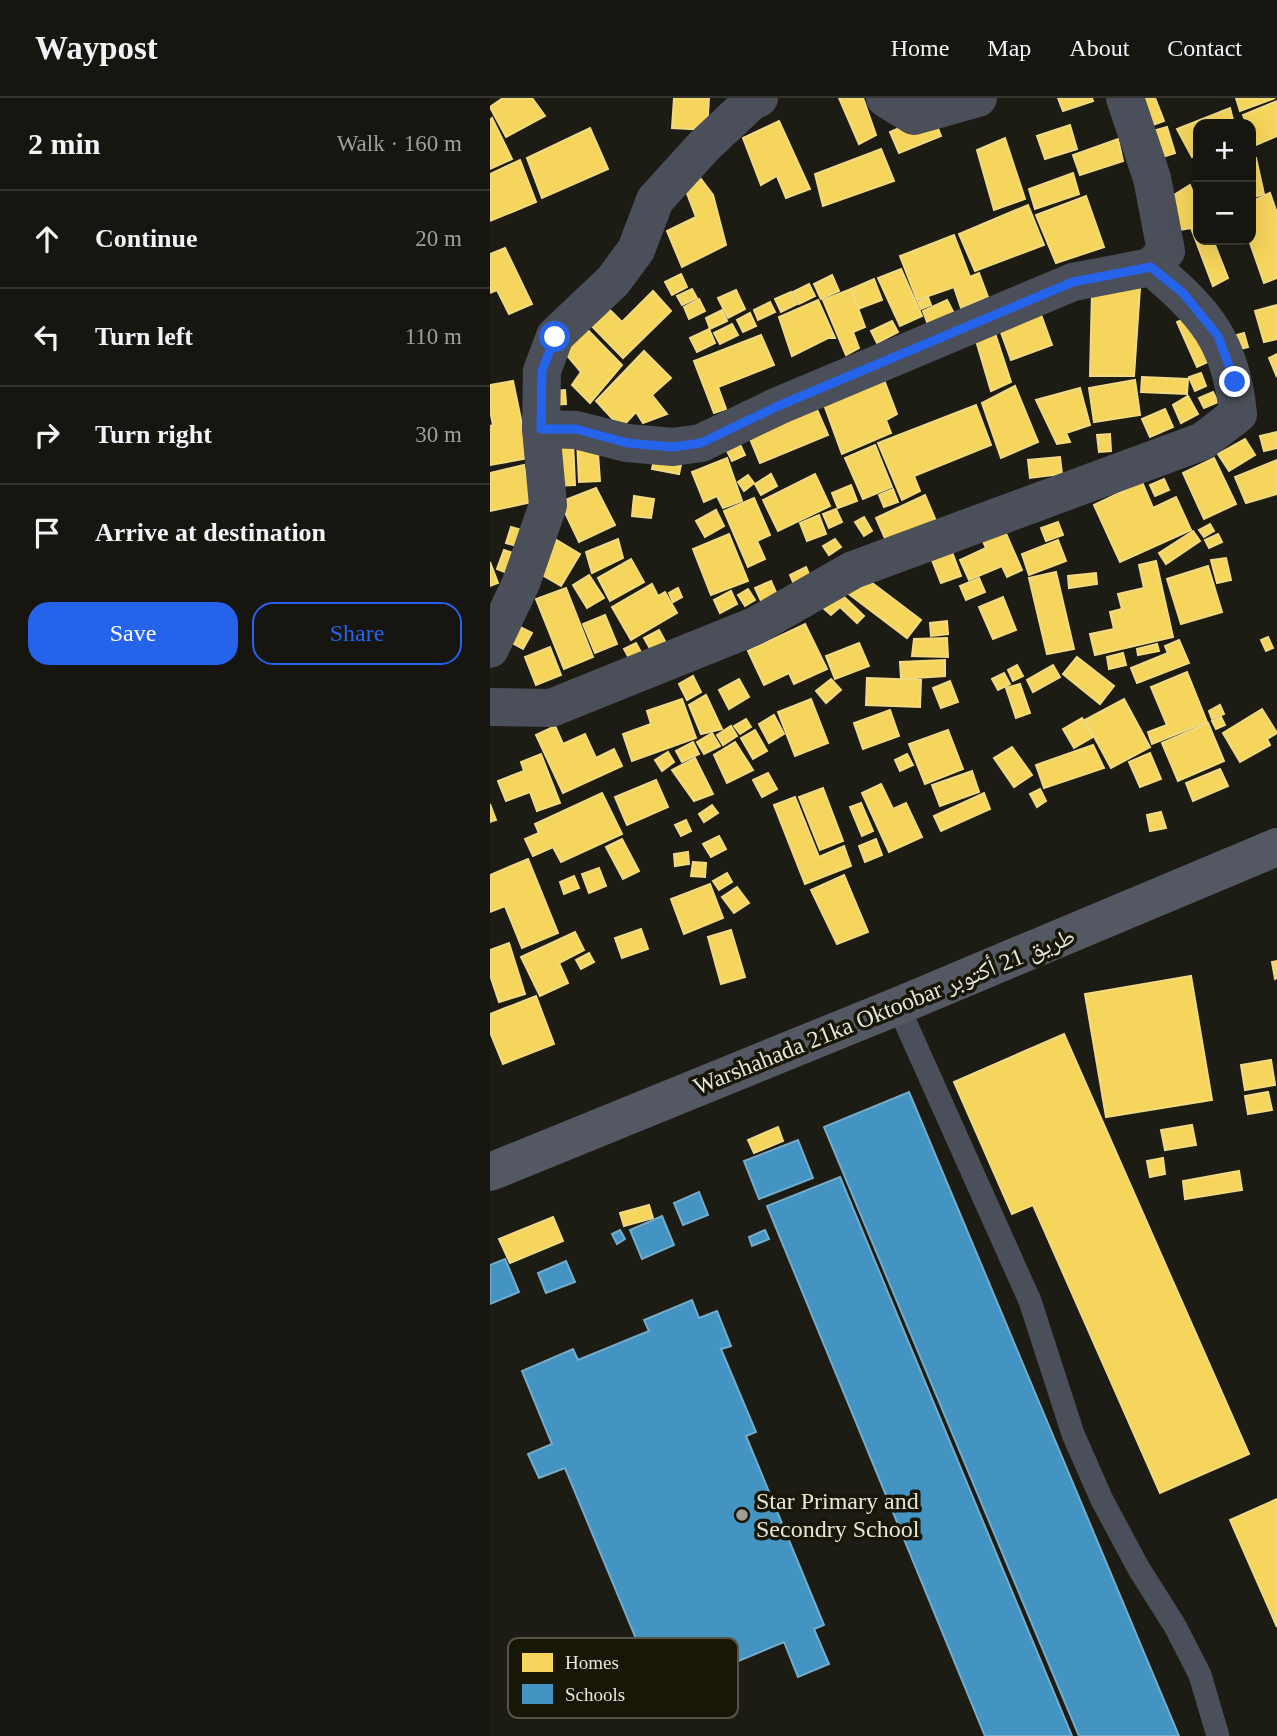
<!DOCTYPE html>
<html lang="en">
<head>
<meta charset="utf-8">
<style>
  :root { --surface:#16150f; --page:#1f1e18; --text:#f1f3f6; --muted:#9e9f9e; --line:#35342f; --accent:#2563eb }
  body { margin:0; font-family:"Times New Roman","Noto Naskh Arabic",serif; background:var(--page); color:var(--text) }
  .controls { position:absolute; right:21px; top:21px; display:grid; overflow:hidden; border-radius:14px; box-shadow:0 7px 28px #0002 }
  .controls button { width:63px; height:63px; display:grid; place-items:center; padding:0; border:0; border-bottom:2px solid var(--line); background:var(--surface); color:var(--text); font:35px sans-serif }
  .stop { position:absolute; width:21px; height:21px; margin:-16px; border:5px solid #2563eb; border-radius:50%; background:#fff }
  .stop.end { background:#2563eb; border-color:#fff; box-shadow:0 2px 7px #0008 }
  .list { margin:0; padding:0; list-style:none }
  h2 { display:flex; justify-content:space-between; align-items:center; height:91px; margin:0; padding:0 28px; font-size:30px }
  h2 small { font-size:23px; font-weight:400; color:var(--muted) }
  .list li { display:grid; grid-template-columns:46px 1fr auto; gap:21px; align-items:center; box-sizing:border-box; height:98px; padding:0 28px; border-top:2px solid var(--line) }
  .list b { display:block; font-size:26px; white-space:nowrap }
  .list em { font-size:23px; font-style:normal; color:var(--muted) }
  .actions { display:flex; gap:14px; padding:21px 28px }
  .actions a { flex:1; padding:16px 0; border:2px solid var(--accent); border-radius:21px; text-align:center; font-size:24px; color:var(--accent) }
  .actions .main { background:var(--accent); color:#fff }
  .icon { flex:none; width:38px; height:38px; fill:none; stroke:currentColor; stroke-width:2; stroke-linecap:round; stroke-linejoin:round }
  .map { position:relative; flex:none; width:787px; height:1638px; overflow:hidden }
  header { display:flex; align-items:center; gap:42px; box-sizing:border-box; height:98px; padding:0 35px; background:var(--surface); border-bottom:2px solid var(--line) }
  header strong { font-size:33px }
  nav { display:flex; gap:38px; margin-inline-start:auto; font-size:24px }
  main { display:flex }
  aside { flex:1; background:var(--surface) }
  .map>svg:first-child { display:block }
</style>
</head>
<body>
<header>
<strong>Waypost</strong>
<nav><a>Home</a><a>Map</a><a>About</a><a>Contact</a></nav>
</header>
<main>
<aside>
<h2>2 min<small>Walk · 160 m</small></h2>
<ul class="list">
<li><svg class="icon" aria-label="ahead" viewBox="0 0 24 24"><path d="M12 20V5M6 11l6-6 6 6"/></svg><div><b>Continue</b></div><em>20 m</em></li>
<li><svg class="icon" aria-label="left" viewBox="0 0 24 24"><path d="M17 20v-9H6M10 6l-5 5 5 5"/></svg><div><b>Turn left</b></div><em>110 m</em></li>
<li><svg class="icon" aria-label="right" viewBox="0 0 24 24"><path d="M7 20v-9h11M14 6l5 5-5 5"/></svg><div><b>Turn right</b></div><em>30 m</em></li>
<li><svg class="icon" aria-label="arrive" viewBox="0 0 24 24"><path d="M6 21V4h12l-3 4 3 4H6"/></svg><div><b>Arrive at destination</b></div></li>
</ul>
<div class="actions"><a class="main">Save</a><a>Share</a></div>
</aside>
<div class="map">
<svg width="787" height="1638" viewBox="0 0 787 1638">
  <rect width="100%" height="100%" fill="#1d1c14"/>
  <g fill="#f6d55c" stroke="#f1da82" stroke-width="2">
    <polygon points="13,0 42,0 55,18 16,39 0,9"/>
    <polygon points="184,0 219,0 217,32 182,30"/>
    <polygon points="349,0 373,0 386,37 369,46"/>
    <polygon points="568,0 602,0 603,3 573,13"/>
    <polygon points="642,0 665,0 674,23 655,30"/>
    <polygon points="746,0 785,0 750,13"/>
    <polygon points="787,3 787,38 766,47 761,35 761,26 757,26 753,17"/>
    <polygon points="740,10 744,26 708,26 708,56 702,59 687,31"/>
    <polygon points="442,16 451,38 409,55 400,34"/>
    <polygon points="2,20 22,61 0,71 0,22"/>
    <polygon points="289,23 320,91 296,100 287,78 271,87 253,40"/>
    <polygon points="580,27 587,51 555,61 547,38"/>
    <polygon points="677,29 685,55 666,61 656,35"/>
    <polygon points="100,30 118,71 52,100 37,60"/>
    <polygon points="515,40 535,101 504,112 487,52"/>
    <polygon points="628,41 633,63 590,77 583,57"/>
    <polygon points="391,51 404,83 333,108 325,76"/>
    <polygon points="766,60 774,96 761,100 761,62"/>
    <polygon points="30,62 46,104 0,123 0,76"/>
    <polygon points="205,73 223,97 236,147 192,169 177,133 206,119 193,85"/>
    <polygon points="583,75 589,96 545,111 539,91"/>
    <polygon points="700,87 708,107 708,142 723,142 738,180 723,188 701,130 683,133 673,104"/>
    <polygon points="780,95 787,115 787,180 774,185 759,142 761,142 761,104"/>
    <polygon points="596,98 614,149 566,165 546,117"/>
    <polygon points="538,107 554,147 485,173 469,136"/>
    <polygon points="464,137 480,179 489,175 498,199 471,210 464,189 427,202 410,158"/>
    <polygon points="15,150 42,206 19,216 7,192 0,195 0,156"/>
    <polygon points="411,171 432,218 410,228 388,180"/>
    <polygon points="191,176 197,189 182,197 175,184"/>
    <polygon points="342,177 349,193 331,201 324,186"/>
    <polygon points="384,181 392,202 368,211 361,191"/>
    <polygon points="319,186 325,198 309,206 303,194"/>
    <polygon points="650,190 644,278 600,278 602,193"/>
    <polygon points="202,191 207,200 192,207 187,198"/>
    <polygon points="361,191 375,229 363,234 369,250 356,257 333,202"/>
    <polygon points="246,192 255,211 238,220 228,200"/>
    <polygon points="163,193 181,213 133,260 92,218 110,202 132,224"/>
    <polygon points="301,194 307,206 291,214 285,201"/>
    <polygon points="438,199 441,207 431,211 428,204"/>
    <polygon points="209,201 215,213 199,221 194,209"/>
    <polygon points="328,202 345,240 338,240 302,258 289,219"/>
    <polygon points="457,202 467,221 440,232 433,213"/>
    <polygon points="280,204 285,214 268,222 264,212"/>
    <polygon points="787,207 787,241 774,244 765,213"/>
    <polygon points="549,211 562,247 521,262 508,226"/>
    <polygon points="232,212 237,223 220,231 216,220"/>
    <polygon points="260,215 266,228 253,234 247,222"/>
    <polygon points="703,217 722,262 707,269 687,224"/>
    <polygon points="402,223 408,234 387,245 381,233"/>
    <polygon points="90,224 132,267 100,305 82,287 91,274 70,249"/>
    <polygon points="242,226 248,237 230,246 224,235"/>
    <polygon points="219,231 225,245 207,254 200,240"/>
    <polygon points="504,232 521,284 501,293 485,239"/>
    <polygon points="754,235 758,249 743,253 740,239"/>
    <polygon points="271,237 284,267 228,289 236,311 224,315 204,263"/>
    <polygon points="154,253 181,280 162,297 177,316 153,325 146,314 131,330 106,303"/>
    <polygon points="787,256 787,279 779,260"/>
    <polygon points="391,274 407,316 396,322 401,335 352,356 332,301"/>
    <polygon points="711,275 716,288 705,293 699,279"/>
    <polygon points="652,279 698,281 697,296 651,294"/>
    <polygon points="645,282 650,317 604,324 599,290"/>
    <polygon points="23,283 39,360 0,367 0,328 3,327 0,312 0,287"/>
    <polygon points="525,288 548,344 511,360 492,305"/>
    <polygon points="590,290 600,327 576,335 580,344 567,346 546,302"/>
    <polygon points="75,292 76,306 62,307 62,293"/>
    <polygon points="723,294 728,304 714,310 709,300"/>
    <polygon points="698,298 708,316 691,325 683,307"/>
    <polygon points="325,307 338,337 270,365 258,336"/>
    <polygon points="486,307 501,347 424,378 430,393 412,402 388,345"/>
    <polygon points="675,311 683,329 660,339 652,321"/>
    <polygon points="787,334 787,350 774,353 770,338"/>
    <polygon points="620,336 621,353 609,354 607,337"/>
    <polygon points="247,340 255,357 242,363 234,347"/>
    <polygon points="107,341 110,383 89,384 87,342"/>
    <polygon points="755,341 765,357 739,373 728,356"/>
    <polygon points="83,343 85,387 63,388 60,344"/>
    <polygon points="385,347 402,389 373,401 355,360"/>
    <polygon points="166,352 193,357 189,376 162,371"/>
    <polygon points="570,359 572,376 540,380 538,362"/>
    <polygon points="237,360 252,403 233,410 227,398 214,404 202,374"/>
    <polygon points="724,360 746,406 714,421 693,375"/>
    <polygon points="787,362 787,396 756,405 745,379"/>
    <polygon points="34,367 42,404 0,413 0,375"/>
    <polygon points="281,376 287,388 271,397 265,386"/>
    <polygon points="325,376 340,408 288,433 273,402"/>
    <polygon points="258,377 264,385 254,393 248,384"/>
    <polygon points="674,381 679,392 665,398 660,387"/>
    <polygon points="652,384 663,410 686,399 701,432 630,464 604,407"/>
    <polygon points="361,387 367,403 348,410 342,395"/>
    <polygon points="106,390 125,427 89,444 70,404"/>
    <polygon points="403,391 408,404 394,409 389,397"/>
    <polygon points="435,397 446,423 397,445 386,420"/>
    <polygon points="144,398 164,401 161,420 142,418"/>
    <polygon points="264,400 280,437 267,443 275,461 258,469 234,413"/>
    <polygon points="346,411 352,424 339,430 333,416"/>
    <polygon points="226,412 234,428 215,439 206,423"/>
    <polygon points="329,417 336,436 317,443 310,425"/>
    <polygon points="374,419 382,433 374,438 365,424"/>
    <polygon points="568,424 573,437 556,443 551,430"/>
    <polygon points="720,426 724,433 714,439 709,432"/>
    <polygon points="21,429 35,433 30,449 16,445"/>
    <polygon points="514,431 532,472 517,479 512,468 479,482 470,462 496,450 492,441"/>
    <polygon points="703,433 710,443 676,466 669,455"/>
    <polygon points="239,436 258,483 221,497 203,451"/>
    <polygon points="728,436 732,444 719,450 715,442"/>
    <polygon points="60,438 90,456 71,488 40,470"/>
    <polygon points="128,441 133,460 102,475 96,454"/>
    <polygon points="345,441 351,449 339,457 333,448"/>
    <polygon points="568,442 576,463 539,477 532,456"/>
    <polygon points="14,452 29,457 22,477 7,471"/>
    <polygon points="462,454 471,478 451,485 442,462"/>
    <polygon points="736,460 741,482 727,485 721,462"/>
    <polygon points="141,461 154,484 120,503 108,480"/>
    <polygon points="666,463 683,539 605,557 600,536 624,531 620,514 632,511 628,496 654,490 649,467"/>
    <polygon points="0,464 8,485 0,488"/>
    <polygon points="718,468 732,514 691,526 677,481"/>
    <polygon points="316,469 326,493 310,500 300,477"/>
    <polygon points="566,474 584,551 557,556 539,480"/>
    <polygon points="369,475 431,522 417,540 355,493"/>
    <polygon points="606,475 607,486 579,490 578,478"/>
    <polygon points="99,477 114,500 97,510 83,487"/>
    <polygon points="489,480 495,494 476,502 470,488"/>
    <polygon points="281,483 288,499 272,505 265,490"/>
    <polygon points="162,486 168,498 175,494 187,515 141,542 122,509"/>
    <polygon points="76,490 103,559 74,571 46,501"/>
    <polygon points="188,490 192,499 183,504 179,495"/>
    <polygon points="258,491 265,502 255,508 248,497"/>
    <polygon points="241,493 247,506 230,515 224,502"/>
    <polygon points="348,493 374,518 367,525 350,509 341,517 332,509"/>
    <polygon points="513,499 526,532 503,541 489,509"/>
    <polygon points="115,517 127,546 105,555 93,526"/>
    <polygon points="457,523 458,536 441,538 440,525"/>
    <polygon points="315,526 337,571 304,586 299,575 274,587 258,553"/>
    <polygon points="30,529 42,535 33,551 10,538"/>
    <polygon points="169,532 176,545 162,554 154,540"/>
    <polygon points="778,539 783,550 776,553 771,542"/>
    <polygon points="457,540 458,559 422,558 424,541"/>
    <polygon points="689,542 699,565 647,585 641,570 678,555 675,548"/>
    <polygon points="146,545 152,556 140,562 134,551"/>
    <polygon points="369,545 379,568 345,581 336,558"/>
    <polygon points="667,546 669,553 648,557 647,551"/>
    <polygon points="60,549 71,577 46,587 35,559"/>
    <polygon points="633,555 636,567 619,571 617,559"/>
    <polygon points="587,559 624,588 610,606 573,576"/>
    <polygon points="455,562 455,578 411,581 410,564"/>
    <polygon points="527,567 533,578 523,583 518,572"/>
    <polygon points="563,567 570,579 543,594 537,582"/>
    <polygon points="697,574 717,624 662,646 658,634 677,627 661,589"/>
    <polygon points="514,575 520,586 508,592 502,581"/>
    <polygon points="203,578 211,594 197,602 189,586"/>
    <polygon points="377,580 431,582 430,609 376,607"/>
    <polygon points="249,581 259,599 239,611 229,592"/>
    <polygon points="341,581 351,592 336,605 326,593"/>
    <polygon points="460,583 468,604 451,610 443,590"/>
    <polygon points="530,586 540,615 526,620 516,590"/>
    <polygon points="216,597 232,631 211,636 199,607"/>
    <polygon points="192,601 206,640 142,663 133,636 161,626 157,613"/>
    <polygon points="321,601 338,645 305,658 288,614"/>
    <polygon points="634,601 660,649 621,670 595,622"/>
    <polygon points="730,607 734,616 722,621 719,613"/>
    <polygon points="772,611 787,635 777,641 780,647 750,664 733,635"/>
    <polygon points="400,612 409,638 373,651 364,625"/>
    <polygon points="284,617 294,636 279,645 269,626"/>
    <polygon points="731,619 735,627 726,631 722,623"/>
    <polygon points="592,620 603,639 584,650 573,631"/>
    <polygon points="256,621 261,629 250,636 244,628"/>
    <polygon points="718,625 734,663 688,683 672,645"/>
    <polygon points="65,628 73,646 95,636 106,660 124,651 132,668 73,695 46,637"/>
    <polygon points="241,628 247,638 233,647 227,637"/>
    <polygon points="265,632 277,653 263,661 251,640"/>
    <polygon points="458,632 473,671 435,686 419,646"/>
    <polygon points="222,635 230,648 214,656 207,644"/>
    <polygon points="203,644 209,656 192,664 186,653"/>
    <polygon points="245,644 263,672 237,685 224,657"/>
    <polygon points="603,647 614,670 554,690 546,667"/>
    <polygon points="522,649 542,677 524,689 504,660"/>
    <polygon points="178,654 184,664 172,673 165,662"/>
    <polygon points="660,655 671,681 650,689 639,664"/>
    <polygon points="51,656 70,705 47,713 40,694 16,703 8,683 34,673 31,664"/>
    <polygon points="417,656 423,667 410,673 405,662"/>
    <polygon points="205,660 223,696 204,703 182,672"/>
    <polygon points="730,671 738,688 703,703 696,685"/>
    <polygon points="482,673 489,694 450,708 442,687"/>
    <polygon points="278,675 287,691 272,699 263,682"/>
    <polygon points="166,682 178,709 137,727 125,699"/>
    <polygon points="391,686 403,711 416,705 432,739 399,754 372,695"/>
    <polygon points="333,690 353,743 330,752 309,699"/>
    <polygon points="550,691 556,703 547,709 540,696"/>
    <polygon points="112,695 132,736 71,764 63,749 43,758 35,741 49,735 45,726"/>
    <polygon points="494,695 500,711 451,733 444,718"/>
    <polygon points="305,699 329,759 354,748 361,768 315,786 284,707"/>
    <polygon points="371,705 383,733 372,738 360,709"/>
    <polygon points="0,706 6,722 0,724"/>
    <polygon points="222,707 228,715 214,724 209,716"/>
    <polygon points="671,714 676,730 660,733 657,717"/>
    <polygon points="196,722 201,733 191,738 185,727"/>
    <polygon points="229,738 236,751 221,759 213,746"/>
    <polygon points="132,741 149,773 133,781 116,749"/>
    <polygon points="386,741 392,757 375,764 369,748"/>
    <polygon points="198,754 199,766 185,768 184,756"/>
    <polygon points="38,761 68,835 32,850 15,808 0,814 0,777"/>
    <polygon points="203,764 216,765 215,779 201,778"/>
    <polygon points="109,770 116,788 99,795 92,776"/>
    <polygon points="237,775 242,784 229,792 223,783"/>
    <polygon points="354,777 378,834 347,846 321,792"/>
    <polygon points="84,778 89,790 74,796 70,784"/>
    <polygon points="220,786 233,820 194,836 181,801"/>
    <polygon points="247,789 259,805 244,815 232,799"/>
    <polygon points="151,831 158,851 132,860 125,840"/>
    <polygon points="241,832 255,879 231,886 218,839"/>
    <polygon points="85,834 94,852 69,865 78,885 50,898 31,859"/>
    <polygon points="19,845 35,896 9,904 0,877 0,852"/>
    <polygon points="99,855 104,864 91,871 86,862"/>
    <polygon points="787,863 787,880 785,881 782,864"/>
    <polygon points="701,878 722,1002 616,1019 595,896"/>
    <polygon points="46,898 64,946 13,966 0,934 0,916"/>
    <polygon points="574,936 759,1356 670,1395 543,1107 522,1116 464,984"/>
    <polygon points="781,962 785,987 755,992 751,967"/>
    <polygon points="778,994 782,1012 758,1016 755,998"/>
    <polygon points="702,1027 706,1047 675,1052 671,1032"/>
    <polygon points="288,1029 293,1043 264,1055 258,1042"/>
    <polygon points="673,1060 675,1076 660,1079 657,1063"/>
    <polygon points="749,1073 752,1092 695,1101 693,1083"/>
    <polygon points="159,1107 163,1120 134,1128 130,1115"/>
    <polygon points="63,1119 73,1143 20,1165 9,1141"/>
    <polygon points="787,1401 787,1529 740,1422"/>
  </g>
  <g fill="#4393c3" stroke="#74acca" stroke-width="2">
    <polygon points="419,994 689,1638 589,1638 334,1029"/>
    <polygon points="308,1042 323,1080 269,1101 254,1063"/>
    <polygon points="350,1079 582,1638 495,1638 277,1108"/>
    <polygon points="209,1094 218,1117 193,1127 184,1105"/>
    <polygon points="172,1118 184,1147 152,1161 140,1132"/>
    <polygon points="130,1132 135,1141 127,1146 122,1136"/>
    <polygon points="275,1132 279,1141 262,1148 259,1139"/>
    <polygon points="15,1161 29,1194 0,1206 0,1167"/>
    <polygon points="76,1163 85,1184 56,1195 48,1175"/>
    <polygon points="202,1202 209,1220 227,1213 241,1248 231,1251 266,1334 256,1338 334,1527 324,1531 339,1566 308,1579 294,1544 169,1596 75,1370 49,1380 38,1356 62,1346 32,1273 83,1251 88,1262 159,1233 154,1222"/>
  </g>
  <g fill="none" stroke-linecap="round" stroke-linejoin="round">
    <polyline stroke="#4b4f59" stroke-width="23" points="408,908 540,1203 583,1336 612,1402 649,1471 685,1528 710,1577 728,1638"/>
    <g stroke="#4b4f59" stroke-width="38">
      <polyline points="395,0 424,18 488,0"/>
      <polyline points="51,331 86,332 137,345 183,349 211,345 288,308 583,184 661,169 676,153 662,80 635,0"/>
      <polyline points="0,551 31,485 58,407 51,331 52,273 65,238 123,183 146,152 165,102 214,48 262,3 269,0"/>
      <path d="M 0,609 L 61,610 L 265,528 L 363,472 L 713,343 L 748,316 C 741,244 715,214 661,169"/>
    </g>
    <polyline stroke="#535863" stroke-width="38" points="0,1074 408,908 787,749"/>
  </g>
  <g fill="none" stroke-linecap="round" stroke-linejoin="round">
    <polyline stroke="#2563eb" stroke-width="9" points="65,239 52,273 51,331 86,331 137,345 183,349 211,345 288,308 583,184 661,169 693,195 728,238 745,284"/>
  </g>
  <circle fill="#a09f95" stroke="#181607" stroke-width="2.5" cx="252" cy="1417" r="7"/>
  <g text-anchor="middle" stroke-width="7" stroke-linejoin="round" paint-order="stroke">
    <g font-size="24" fill="#e6e6db" stroke="#181607">
      <text transform="translate(394 913) rotate(-22)" y="8">Warshahada 21ka Oktoobar طريق 21 أكتوبر</text>
    </g>
    <g font-size="24" fill="#e6e6db" stroke="#181607" text-anchor="start">
      <text x="266" y="1411">Star Primary and<tspan x="266" dy="28">Secondry School</tspan></text>
    </g>
  </g>
  <rect x="18" y="1540" width="230" height="80" rx="10" fill="#181607" stroke="#565447" stroke-width="2"/>
  <rect x="32" y="1555" width="31" height="19" fill="#f6d55c"/>
  <rect x="32" y="1586" width="31" height="20" fill="#4393c3"/>
  <g font-size="19" fill="#e6e6db">
    <text x="75" y="1571">Homes</text>
    <text x="75" y="1603">Schools</text>
  </g>
</svg>
<div class="controls">
<button>+</button>
<button>−</button>
</div>
<div class="stop" style="left:65px;top:239px"></div>
<div class="stop end" style="left:745px;top:284px"></div>
</div>
</main>
</body>
</html>
